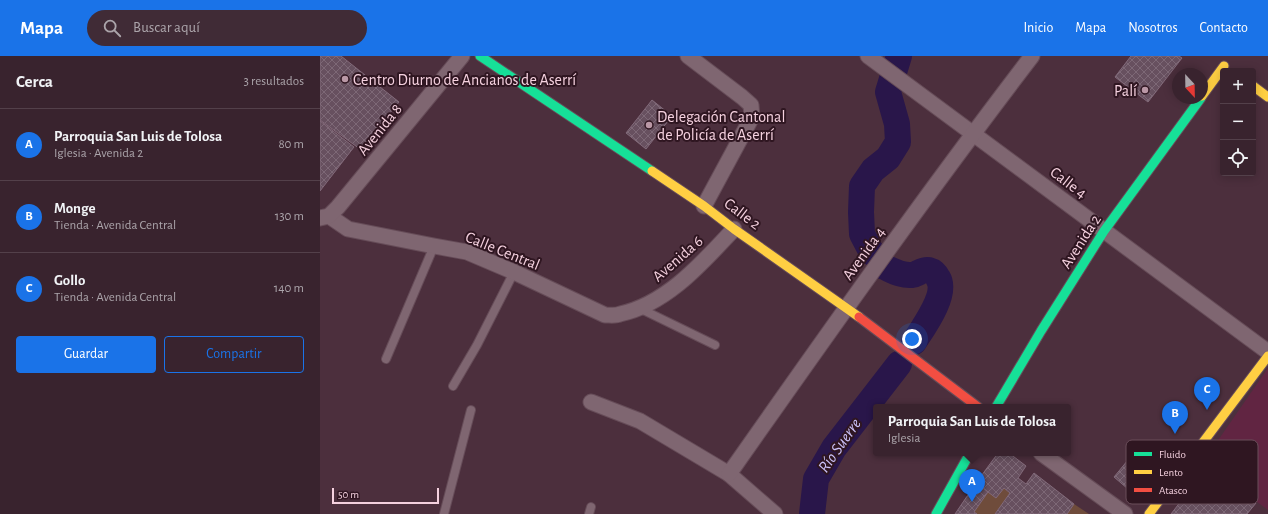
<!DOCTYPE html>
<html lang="es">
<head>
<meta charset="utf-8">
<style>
  :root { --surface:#39232e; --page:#402b36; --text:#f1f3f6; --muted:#aba4aa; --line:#53404a; --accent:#1a73e8 }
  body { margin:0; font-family:"Alegreya Sans",sans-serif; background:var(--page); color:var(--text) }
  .controls { position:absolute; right:12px; top:12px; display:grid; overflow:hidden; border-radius:4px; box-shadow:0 2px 10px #0003 }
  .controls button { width:36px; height:36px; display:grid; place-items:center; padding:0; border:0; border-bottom:1px solid var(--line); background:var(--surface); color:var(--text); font:20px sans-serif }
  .compass { position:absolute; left:852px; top:12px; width:36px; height:36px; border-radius:50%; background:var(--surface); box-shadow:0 2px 10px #0003; rotate:158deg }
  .scale { position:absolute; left:12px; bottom:10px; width:107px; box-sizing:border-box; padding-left:4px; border:2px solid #f5d1df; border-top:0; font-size:11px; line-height:14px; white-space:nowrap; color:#f5d1df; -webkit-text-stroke:3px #2f1621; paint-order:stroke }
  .you { position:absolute; left:592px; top:283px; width:14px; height:14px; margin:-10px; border:3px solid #fff; border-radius:50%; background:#1a73e8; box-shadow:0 0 0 6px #1a73e833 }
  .badge { display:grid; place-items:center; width:26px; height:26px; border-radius:50%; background:var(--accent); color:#fff; font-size:13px; font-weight:700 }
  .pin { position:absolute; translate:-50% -33px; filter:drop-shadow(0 1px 2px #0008) }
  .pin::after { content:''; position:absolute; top:21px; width:14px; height:12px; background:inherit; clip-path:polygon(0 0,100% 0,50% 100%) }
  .popup { position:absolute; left:553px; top:348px; width:198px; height:52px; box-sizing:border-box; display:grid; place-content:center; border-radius:4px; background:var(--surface); filter:drop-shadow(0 1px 3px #0005); font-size:13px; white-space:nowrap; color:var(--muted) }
  .popup b { font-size:15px; color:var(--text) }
  .popup::after { content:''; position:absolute; left:50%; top:100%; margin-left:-8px; border:8px solid transparent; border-top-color:var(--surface) }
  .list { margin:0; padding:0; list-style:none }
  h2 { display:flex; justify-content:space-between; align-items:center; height:52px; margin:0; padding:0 16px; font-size:17px }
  h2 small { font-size:13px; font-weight:400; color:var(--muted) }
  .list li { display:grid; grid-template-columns:26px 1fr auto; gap:12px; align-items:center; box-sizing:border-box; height:72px; padding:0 16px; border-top:1px solid var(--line) }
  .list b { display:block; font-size:15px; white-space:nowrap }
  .list p { margin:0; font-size:13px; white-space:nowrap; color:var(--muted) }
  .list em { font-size:13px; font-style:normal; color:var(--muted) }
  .actions { display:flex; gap:8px; padding:12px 16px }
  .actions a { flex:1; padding:9px 0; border:1px solid var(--accent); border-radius:4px; text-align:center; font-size:14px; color:var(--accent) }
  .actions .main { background:var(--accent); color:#fff }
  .icon { flex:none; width:22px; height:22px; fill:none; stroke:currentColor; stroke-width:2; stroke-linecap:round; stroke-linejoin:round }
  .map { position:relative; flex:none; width:948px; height:458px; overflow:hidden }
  header { display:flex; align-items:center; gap:24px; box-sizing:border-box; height:56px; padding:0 20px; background:var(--accent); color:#fff }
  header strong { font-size:19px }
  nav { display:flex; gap:22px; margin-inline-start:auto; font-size:14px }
  .search { width:280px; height:36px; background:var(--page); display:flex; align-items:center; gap:10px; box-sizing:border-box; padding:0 14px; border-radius:22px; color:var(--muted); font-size:15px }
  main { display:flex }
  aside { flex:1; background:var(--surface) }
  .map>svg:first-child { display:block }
</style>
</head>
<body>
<header>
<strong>Mapa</strong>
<div class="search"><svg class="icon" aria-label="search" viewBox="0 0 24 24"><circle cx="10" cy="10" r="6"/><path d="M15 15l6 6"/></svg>Buscar aquí</div>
<nav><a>Inicio</a><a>Mapa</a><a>Nosotros</a><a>Contacto</a></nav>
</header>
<main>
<aside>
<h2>Cerca<small>3 resultados</small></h2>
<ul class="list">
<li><span class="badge">A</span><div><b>Parroquia San Luis de Tolosa</b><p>Iglesia · Avenida 2</p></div><em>80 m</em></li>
<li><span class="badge">B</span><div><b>Monge</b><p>Tienda · Avenida Central</p></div><em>130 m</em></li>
<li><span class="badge">C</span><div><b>Gollo</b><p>Tienda · Avenida Central</p></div><em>140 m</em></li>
</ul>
<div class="actions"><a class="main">Guardar</a><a>Compartir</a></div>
</aside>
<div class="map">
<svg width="948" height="458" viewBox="0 0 948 458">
  <defs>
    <pattern id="building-cross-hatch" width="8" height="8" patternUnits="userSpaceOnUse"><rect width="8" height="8" fill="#67505f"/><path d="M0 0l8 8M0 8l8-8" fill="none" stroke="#7d6876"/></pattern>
  </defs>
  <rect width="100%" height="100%" fill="#4c2f3d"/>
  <polygon fill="#612542" points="948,312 948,454 883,406"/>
  <g fill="#6f4c3b">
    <polygon points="684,432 690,437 675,458 657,458 654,456 668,436"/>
    <polygon points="754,448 769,458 747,458"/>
  </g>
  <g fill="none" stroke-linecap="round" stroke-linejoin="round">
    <g stroke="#29164a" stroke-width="26">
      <polyline points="552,197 542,178 541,156 542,130 553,114 568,102 578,86 577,68 568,36 579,0"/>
      <path d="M 562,210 C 572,214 581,220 592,219 C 598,218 602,213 609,214 C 613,215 616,218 618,222 C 628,238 603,272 594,286"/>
      <polyline points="492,458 496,423 514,392 579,308"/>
    </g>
  </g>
  <g fill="url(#building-cross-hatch)" stroke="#826a7a">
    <polygon points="0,0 21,0 79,46 40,93 0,64"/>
    <polygon points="811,0 859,0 862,2 828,46 795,21"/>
    <polygon points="332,44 352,60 326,93 306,77"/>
    <polygon points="0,65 34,91 0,135"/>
    <polygon points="678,397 689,397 706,410 698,422 706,428 714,417 754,448 747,458 675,458 690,437 684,432 676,442 656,427"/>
    <polygon points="808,404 832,424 826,431 815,439 794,421"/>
    <polygon points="888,410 936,447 927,458 851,458"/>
    <polygon points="656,427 668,436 654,456 657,458 635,458"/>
  </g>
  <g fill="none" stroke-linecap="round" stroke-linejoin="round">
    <g stroke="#664c58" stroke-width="10">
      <g id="lane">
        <polyline points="319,252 395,289"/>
        <polyline points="66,303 114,190"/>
        <polyline points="133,330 157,289 194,216"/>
        <polyline points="124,458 151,354"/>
        <polyline points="269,458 271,451"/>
      </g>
    </g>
    <g stroke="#664c58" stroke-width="17">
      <g id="street">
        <polyline points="368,0 422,41 431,49 432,61 384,150"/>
        <polyline points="548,0 948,296"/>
        <path d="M 9,160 L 28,173 L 114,190 L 147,196 L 194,216 L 285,259 C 290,259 296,260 300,258 C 347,248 383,206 414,173"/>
        <polyline points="0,162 9,160 18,151 142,0"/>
        <polyline points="271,346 320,365 409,418 455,458"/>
        <polyline points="721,397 805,458"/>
        <path d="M 409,418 C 508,277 607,137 712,0"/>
      </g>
    </g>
    <g stroke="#664c58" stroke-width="11">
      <g id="fast">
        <polyline points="160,0 332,115"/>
        <polyline points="676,351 721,275 784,175 881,42"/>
        <polyline points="616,458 650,397"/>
      </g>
    </g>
    <g stroke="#664c58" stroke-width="11">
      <g id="slow">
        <polyline points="933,30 948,41"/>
        <polyline points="882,40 904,10"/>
        <polyline points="332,115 384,150 414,173 539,261"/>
        <polyline points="829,458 948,300"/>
      </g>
    </g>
    <g stroke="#664c58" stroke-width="11">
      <polyline id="jam" points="539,261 658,351"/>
    </g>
    <use href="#lane" stroke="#7f6671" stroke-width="8"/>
    <use href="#street" stroke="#7f6671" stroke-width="15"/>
    <use href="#fast" stroke="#16e098" stroke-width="9"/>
    <use href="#slow" stroke="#ffcf43" stroke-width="9"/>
    <use href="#jam" stroke="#f24e42" stroke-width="9"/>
  </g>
  <g fill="#ba98a6" stroke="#2f1621" stroke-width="1.5">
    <circle cx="25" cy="23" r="4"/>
    <circle cx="825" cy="34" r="4"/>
    <circle cx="329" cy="69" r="4"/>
  </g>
  <g text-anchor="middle" stroke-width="4" stroke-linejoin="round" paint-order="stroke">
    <g font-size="16" fill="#f5d1df" stroke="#2f1621" text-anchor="start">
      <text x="33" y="29">Centro Diurno de Ancianos de Aserrí</text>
      <text x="817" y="40" text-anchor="end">Palí</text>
      <text x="337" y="66">Delegación Cantonal<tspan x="337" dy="18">de Policía de Aserrí</tspan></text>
    </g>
    <g font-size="16" fill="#f5d1df" stroke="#2f1621">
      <text transform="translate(59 73) rotate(-51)" y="6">Avenida 8</text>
      <text transform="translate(749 126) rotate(37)" y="6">Calle 4</text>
      <text transform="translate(423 157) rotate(37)" y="6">Calle 2</text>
      <text transform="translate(760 185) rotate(-57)" y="6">Avenida 2</text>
      <text transform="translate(183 194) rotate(22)" y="6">Calle Central</text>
      <text transform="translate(543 197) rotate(-54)" y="6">Avenida 4</text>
      <text transform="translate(357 202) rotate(-41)" y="6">Avenida 6</text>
    </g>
    <g font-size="17" font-style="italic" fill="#ccc2f9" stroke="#2f1621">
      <text transform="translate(519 389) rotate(-55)" y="6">Río Suerre</text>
    </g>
  </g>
  <rect x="806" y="384" width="132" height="64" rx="6" fill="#2f1621" stroke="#6a4e5a" stroke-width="1"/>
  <rect x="814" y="396" width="18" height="4" fill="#16e098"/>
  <rect x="814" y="414" width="18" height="4" fill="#ffcf43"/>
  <rect x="814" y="432" width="18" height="4" fill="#f24e42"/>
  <g font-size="11" fill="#f5d1df">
    <text x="839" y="402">Fluido</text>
    <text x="839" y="420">Lento</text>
    <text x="839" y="438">Atasco</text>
  </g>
</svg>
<div class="controls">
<button>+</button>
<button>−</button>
<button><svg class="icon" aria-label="locate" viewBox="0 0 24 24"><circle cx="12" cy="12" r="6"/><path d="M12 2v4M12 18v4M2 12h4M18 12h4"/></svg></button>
</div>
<svg class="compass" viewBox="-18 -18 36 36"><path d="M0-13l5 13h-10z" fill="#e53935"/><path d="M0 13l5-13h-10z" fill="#aba4aa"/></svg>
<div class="scale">50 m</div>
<div class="you"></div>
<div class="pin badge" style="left:652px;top:446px">A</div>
<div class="popup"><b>Parroquia San Luis de Tolosa</b>Iglesia</div>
<div class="pin badge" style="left:855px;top:378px">B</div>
<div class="pin badge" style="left:887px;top:354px">C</div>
</div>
</main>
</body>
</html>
